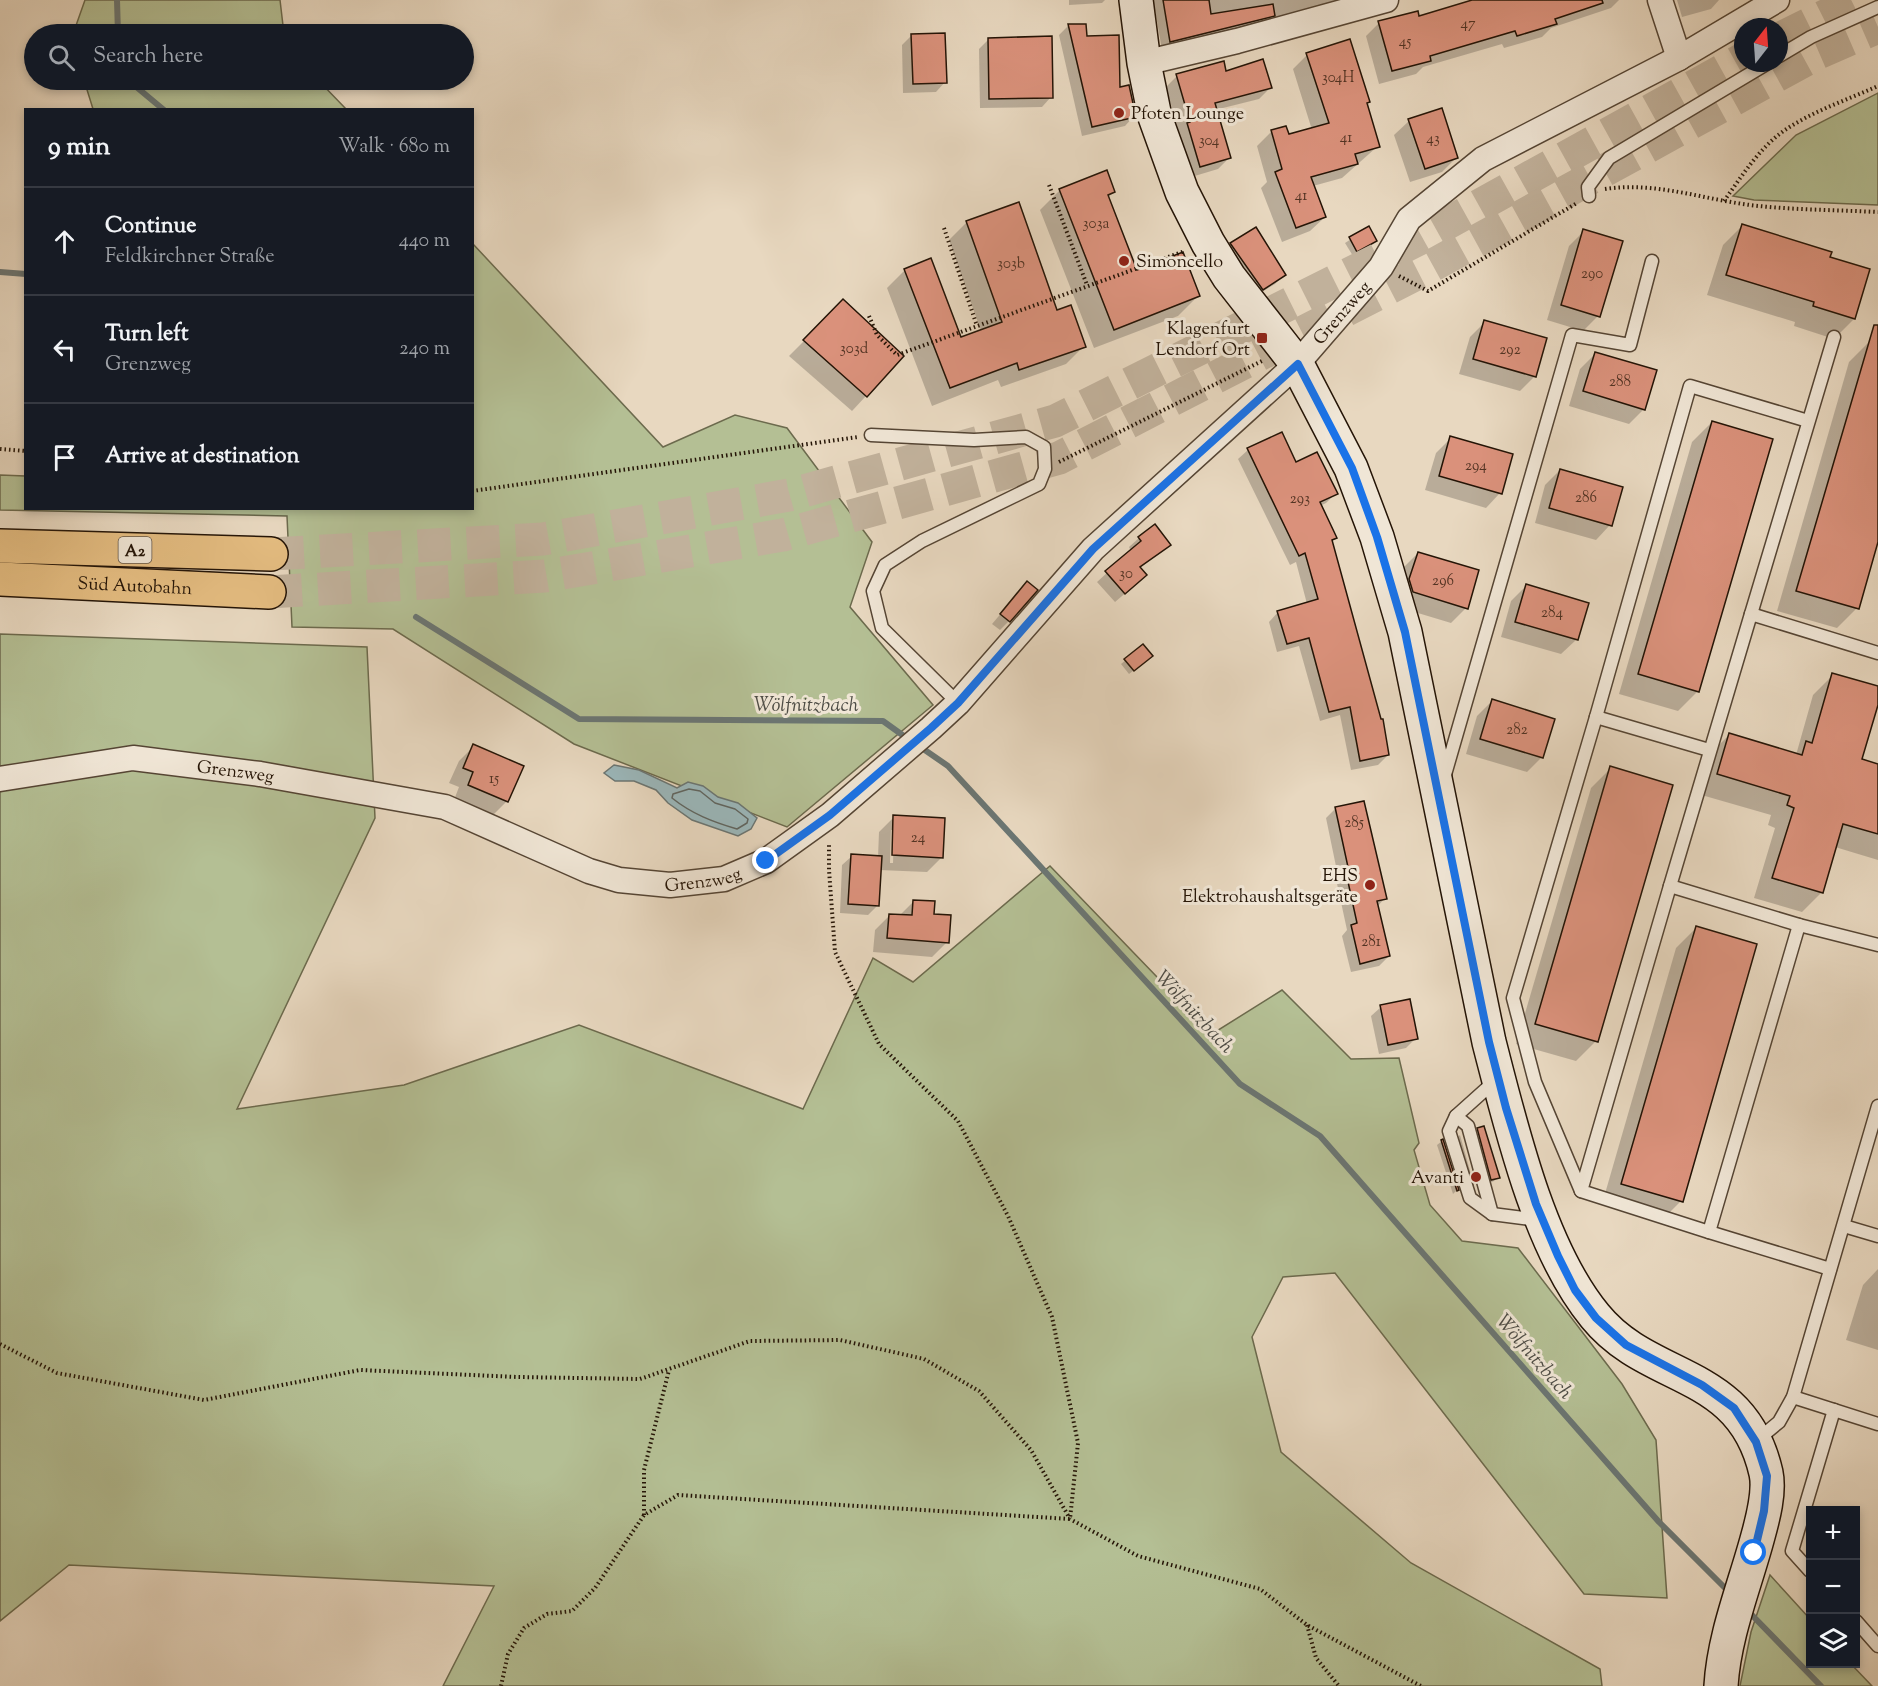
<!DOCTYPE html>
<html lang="en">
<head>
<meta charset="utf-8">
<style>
  :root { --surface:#171b24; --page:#20242c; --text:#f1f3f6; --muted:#9ea1a6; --line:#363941 }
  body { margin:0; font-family:"Sorts Mill Goudy",serif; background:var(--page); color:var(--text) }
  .controls { position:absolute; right:18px; bottom:18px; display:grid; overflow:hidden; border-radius:0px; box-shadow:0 3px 9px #0003 }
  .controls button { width:54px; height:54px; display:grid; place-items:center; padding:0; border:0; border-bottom:2px solid var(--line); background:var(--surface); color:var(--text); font:30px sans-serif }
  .compass { position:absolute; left:1734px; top:18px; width:54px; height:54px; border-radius:50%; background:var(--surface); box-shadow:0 3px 9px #0003; rotate:17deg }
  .stop { position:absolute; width:18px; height:18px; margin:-14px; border:4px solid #1a73e8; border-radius:50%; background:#fff }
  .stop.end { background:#1a73e8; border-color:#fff; box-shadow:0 2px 6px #0008 }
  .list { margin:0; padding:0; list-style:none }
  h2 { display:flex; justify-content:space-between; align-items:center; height:78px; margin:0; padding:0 24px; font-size:26px }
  h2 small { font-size:20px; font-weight:400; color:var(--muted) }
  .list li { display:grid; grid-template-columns:39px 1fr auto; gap:18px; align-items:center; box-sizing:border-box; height:108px; padding:0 24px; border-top:2px solid var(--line) }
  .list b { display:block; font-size:22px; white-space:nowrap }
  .list p { margin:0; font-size:20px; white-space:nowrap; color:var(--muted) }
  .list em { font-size:20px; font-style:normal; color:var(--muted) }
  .icon { flex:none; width:33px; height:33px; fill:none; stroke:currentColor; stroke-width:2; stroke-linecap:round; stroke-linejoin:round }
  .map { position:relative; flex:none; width:1878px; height:1686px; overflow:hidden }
  .search { position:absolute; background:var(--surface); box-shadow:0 3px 9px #0003; left:24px; top:24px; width:450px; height:66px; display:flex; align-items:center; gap:15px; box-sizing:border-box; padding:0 21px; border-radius:33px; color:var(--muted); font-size:22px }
  .panel { position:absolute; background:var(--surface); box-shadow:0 3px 9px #0003; left:24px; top:108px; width:450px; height:402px; border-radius:0px }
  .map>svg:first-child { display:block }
</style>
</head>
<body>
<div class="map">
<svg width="1878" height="1686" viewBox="0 0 1878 1686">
  <rect width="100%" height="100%" fill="#e8d8c0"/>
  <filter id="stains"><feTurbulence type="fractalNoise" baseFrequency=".00333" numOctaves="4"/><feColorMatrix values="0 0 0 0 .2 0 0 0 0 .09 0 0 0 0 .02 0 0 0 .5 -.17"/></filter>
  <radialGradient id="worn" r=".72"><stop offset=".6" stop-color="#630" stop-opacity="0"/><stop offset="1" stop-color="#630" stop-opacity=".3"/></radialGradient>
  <g fill="#b4bf94" stroke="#6c6a4d" stroke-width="1.5">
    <polygon points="85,0 280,0 284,34 73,34"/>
    <polygon points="84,80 318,80 346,109 93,109"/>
    <polygon points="1878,93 1878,205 1754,200 1733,196 1796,135"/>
    <polygon points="473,244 663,447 735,415 787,428 872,542 850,607 933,705 787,827 574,744 393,629 292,627 287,516 0,510 0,475 25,476 26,508 472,508"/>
    <polygon points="0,634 367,647 375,818 237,1109 404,1085 579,1025 803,1109 873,958 913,982 1050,866 1212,1034 1282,990 1351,1059 1399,1058 1419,1143 1414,1150 1430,1205 1462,1241 1518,1248 1622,1384 1656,1440 1667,1598 1584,1594 1335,1273 1283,1277 1252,1337 1281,1452 1411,1563 1600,1669 1602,1686 443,1686 494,1586 69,1565 0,1621"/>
    <polygon points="1770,1575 1810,1619 1810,1664 1851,1664 1872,1686 1740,1686 1751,1632"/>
  </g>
  <polygon fill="#9bb8bc" stroke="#6b7673" stroke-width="1.5" points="614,765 639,770 677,788 688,782 703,786 718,797 738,803 757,818 751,829 738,836 692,820 668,803 656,790 634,781 615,781 604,773"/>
  <g fill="#0003" fill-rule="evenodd">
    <polygon points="1069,0 1105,0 1102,3 1069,5"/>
    <polygon points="1149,0 1353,0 1162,50 1155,10 1151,10"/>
    <polygon points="1478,0 1619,0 1611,8 1551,28 1542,37 1504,48 1502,44 1423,67 1416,74 1379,84 1366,36 1379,23 1418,18"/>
    <polygon points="1677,0 1719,0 1711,9 1682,17"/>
    <polygon points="1085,25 1085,37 1134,116 1125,126 1082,136 1059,35 1068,26"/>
    <polygon points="912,35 945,82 936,92 903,93 902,45"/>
    <polygon points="989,39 1051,97 1042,107 980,108 979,49"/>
    <polygon points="1307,55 1378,146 1342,178 1313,186 1325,217 1310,231 1282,242 1261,188 1267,182 1257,146 1271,132 1285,128 1288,136 1312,130 1293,69"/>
    <polygon points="1225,73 1270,88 1259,99 1215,110 1229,158 1218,169 1188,178 1176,135 1179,133 1166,87 1177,76"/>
    <polygon points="1409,121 1457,157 1442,172 1410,182 1394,135"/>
    <polygon points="1060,190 1114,192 1107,198 1136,271 1198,296 1178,316 1094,348 1040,210"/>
    <polygon points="967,222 1056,312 1084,346 1066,364 1001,387 998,380 932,406 887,288 905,270 961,339 981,331 949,240"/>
    <polygon points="1743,225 1828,258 1869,270 1854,319 1834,339 1794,326 1795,322 1707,295 1723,245"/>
    <polygon points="1368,228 1375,241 1353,256 1345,243"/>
    <polygon points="1584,231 1598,316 1583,331 1547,320 1569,246"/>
    <polygon points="1231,244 1284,275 1275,284 1252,298 1222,253"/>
    <polygon points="843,302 866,396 852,411 789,356"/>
    <polygon points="1485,322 1535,376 1520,391 1459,374 1470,337"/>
    <polygon points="1869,342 1878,345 1878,537 1857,608 1837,628 1777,611 1849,362"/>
    <polygon points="1595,354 1644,409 1629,424 1569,406 1580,369"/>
    <polygon points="1712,422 1698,691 1678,711 1619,694 1692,442"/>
    <polygon points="1451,438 1500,493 1486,508 1425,490 1436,453"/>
    <polygon points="1248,450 1296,464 1336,493 1326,503 1320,506 1335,538 1330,542 1388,755 1378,765 1351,770 1340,715 1320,721 1299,646 1277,652 1269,622 1278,612 1307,604 1296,562 1290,565 1238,459"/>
    <polygon points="1560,470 1610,525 1596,540 1535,523 1545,485"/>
    <polygon points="1155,526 1169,545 1139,569 1135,585 1115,602 1097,582 1131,551 1129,547 1139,538"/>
    <polygon points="1418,553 1466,608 1451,623 1398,607 1403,568"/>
    <polygon points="1027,583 1009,621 1000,630 992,624"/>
    <polygon points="1526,586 1587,604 1576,640 1561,654 1501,637 1511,601"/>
    <polygon points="1143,646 1147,660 1129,674 1121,664"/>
    <polygon points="1833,675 1878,688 1878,700 1861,760 1878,765 1878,860 1835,847 1822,892 1802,912 1754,898 1775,828 1768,825 1771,815 1698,794 1709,755 1729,735 1796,755 1813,695"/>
    <polygon points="1492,701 1542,757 1527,772 1466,754 1477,716"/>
    <polygon points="474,746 507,801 492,816 454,800 459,787 449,783 459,761"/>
    <polygon points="1611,768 1596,1041 1576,1061 1516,1044 1591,788"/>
    <polygon points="1336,808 1385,898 1377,907 1389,956 1379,966 1351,972 1342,936 1347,930 1336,879 1338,876 1326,818"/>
    <path d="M 894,817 L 942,857 L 927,872 L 879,870 L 878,905 L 868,915 L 840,913 L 842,865 L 852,856 L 878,857 L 879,832 ZM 891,830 L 894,830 L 893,863 L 890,863 Z"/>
    <polygon points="914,901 932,915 947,942 932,957 873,952 875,930 890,915 899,916"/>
    <polygon points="1696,928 1681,1201 1661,1221 1602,1204 1676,948"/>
    <polygon points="1381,1007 1416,1038 1406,1048 1379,1054 1371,1016"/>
    <polygon points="1478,1130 1498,1177 1494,1181 1487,1184 1474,1134"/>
    <polygon points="1460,1135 1474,1185 1471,1188 1455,1140"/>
    <polygon points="1442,1141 1457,1190 1453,1194 1437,1145"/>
    <polygon points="1878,1269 1878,1350 1846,1340 1863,1285"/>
  </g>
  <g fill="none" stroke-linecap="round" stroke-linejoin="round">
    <path stroke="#606661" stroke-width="1.5" d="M 689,789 L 700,791 L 715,803 L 735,809 L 748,819 L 747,823 L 737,829 C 713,822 692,814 672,798 L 673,794 Z"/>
    <g stroke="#6b7673" stroke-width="6">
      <polyline points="117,0 118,34"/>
      <polyline points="128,80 164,110"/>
      <polyline points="0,272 26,274"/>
      <polyline points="416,617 579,719 883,721 908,739"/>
      <polyline points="919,746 948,766 1240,1084 1320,1136 1659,1522 1729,1592"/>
      <polyline points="1747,1610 1821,1686"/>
    </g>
  </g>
  <g fill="#da917b" stroke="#241406" stroke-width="1.5">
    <polygon points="1163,0 1209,0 1211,14 1273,4 1275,16 1170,42"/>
    <polygon points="1472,0 1602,0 1603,3 1555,19 1557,24 1517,36 1515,31 1430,56 1431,61 1392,71 1378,21 1418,11 1419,16"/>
    <polygon points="1068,24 1086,24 1087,36 1119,35 1120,87 1129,85 1136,117 1092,127"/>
    <polygon points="945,33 947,83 913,84 911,34"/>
    <polygon points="1052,36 1053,98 989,99 988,38"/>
    <polygon points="1350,39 1370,102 1367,103 1380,147 1355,154 1358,164 1311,177 1326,217 1296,228 1275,172 1282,169 1271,130 1286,126 1289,134 1329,123 1306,53"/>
    <polygon points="1263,59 1272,88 1215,103 1231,158 1200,167 1187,123 1190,122 1176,74 1224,61 1226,71"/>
    <polygon points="1442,108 1458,158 1425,169 1408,119"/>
    <polygon points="1107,170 1115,192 1108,195 1137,270 1183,252 1200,296 1114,330 1059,189"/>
    <polygon points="1019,202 1057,310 1071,305 1086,347 1019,370 1017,363 950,388 904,269 931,258 961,337 1002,322 966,221"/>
    <polygon points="1742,224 1832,252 1830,257 1870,269 1855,319 1813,306 1814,302 1726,275"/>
    <polygon points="1369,226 1377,241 1357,252 1349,237"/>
    <polygon points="1256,227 1286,275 1263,290 1230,243"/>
    <polygon points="1583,229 1623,241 1600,317 1561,305"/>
    <polygon points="843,299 904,356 867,397 803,340"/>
    <polygon points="1484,320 1547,338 1536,377 1473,359"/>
    <polygon points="1874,325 1878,325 1878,542 1859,609 1796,591"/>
    <polygon points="1595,352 1657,370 1645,410 1583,391"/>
    <polygon points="1712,421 1773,439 1699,692 1638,674"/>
    <polygon points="1282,432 1296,462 1317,452 1338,494 1320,502 1337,538 1332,540 1381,719 1383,719 1389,755 1360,761 1350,707 1329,712 1309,638 1287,644 1277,611 1318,599 1305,553 1299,556 1247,448"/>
    <polygon points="1450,436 1513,454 1502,494 1439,476"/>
    <polygon points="1560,469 1623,487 1612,526 1549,508"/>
    <polygon points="1155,524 1171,545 1140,567 1147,575 1125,594 1105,571 1141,541 1138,537"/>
    <polygon points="1418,552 1479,570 1468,609 1413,592 1409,579"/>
    <polygon points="1027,581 1038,590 1010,622 1000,614"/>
    <polygon points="1526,584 1589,603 1578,640 1515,622"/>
    <polygon points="1143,644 1153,656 1134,671 1124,659"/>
    <polygon points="1832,673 1878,686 1878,705 1862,759 1878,764 1878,834 1843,824 1823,893 1772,878 1794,808 1787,805 1790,796 1717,774 1729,733 1802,755 1806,741 1812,743"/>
    <polygon points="1492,699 1555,719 1543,758 1480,739"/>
    <polygon points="473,744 524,766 508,802 468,785 473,772 463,768"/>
    <polygon points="1610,766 1673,785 1598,1042 1535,1024"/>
    <polygon points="1364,801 1387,899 1377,901 1390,956 1360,964 1351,925 1357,923 1345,868 1348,867 1335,807"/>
    <polygon points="893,815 945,818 943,858 892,855"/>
    <polygon points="851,854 882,856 879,906 848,904"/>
    <polygon points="913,900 935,901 934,914 951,915 949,943 887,938 889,914 912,915"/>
    <polygon points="1696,926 1757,944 1683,1202 1621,1184"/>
    <polygon points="1410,999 1418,1039 1388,1045 1380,1005"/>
    <polygon points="1484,1126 1500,1178 1491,1180 1477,1128"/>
    <polygon points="1443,1139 1459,1190 1457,1191 1441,1140"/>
  </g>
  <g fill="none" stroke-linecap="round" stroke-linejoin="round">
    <g stroke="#c1b19b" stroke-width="33" stroke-dasharray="33 16" stroke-linecap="butt">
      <polyline points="1779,39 1857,0"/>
      <polyline points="271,554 543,539 789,495 1055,421 1417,240 1743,59"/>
      <polyline points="269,592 545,576 783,535 1059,458 1424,270 1818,53 1878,27"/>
    </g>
    <g stroke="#554534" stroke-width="15">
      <g id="lane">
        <polyline points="1779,56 1811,37 1878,7"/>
        <polyline points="1589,196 1588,187 1609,158 1768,63"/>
        <polyline points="871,435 974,440 1026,437 1044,447 1045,469 1039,484 922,541 885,565 873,591 882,628 958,703"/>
        <polyline points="1751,614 1834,337"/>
        <polyline points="1596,717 1690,386 1808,421"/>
        <polyline points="1444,778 1572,335 1630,345 1652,261"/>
        <polyline points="1670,886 1581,1191 1709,1232"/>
        <polyline points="1799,925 1670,886 1751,614 1878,653"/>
        <polyline points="1495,1081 1456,1116 1449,1131 1470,1198 1492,1214 1539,1220"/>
        <polyline points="1456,1116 1468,1126 1492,1214"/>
        <polyline points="1581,1191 1535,1082 1513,998 1596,717 1709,750"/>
        <polyline points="1844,1226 1878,1236"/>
        <polyline points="1830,1269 1709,1232 1799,925 1878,945"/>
        <polyline points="1793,1397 1878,1424"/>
        <polyline points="1756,1441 1779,1422 1793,1397 1878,1106"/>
        <polyline points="1810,1571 1792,1551 1834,1410"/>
        <polyline points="1856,1621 1878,1646"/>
      </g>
    </g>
    <g stroke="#554534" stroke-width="27">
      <g id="street">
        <polyline points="1660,0 1679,58"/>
        <polyline points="1144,63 1237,41 1386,0"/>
        <path id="s1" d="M 0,779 L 133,758 L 260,774 L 445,807 L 589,871 L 619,880 L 670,885 L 724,879 L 766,861 L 830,815 L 931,728 L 958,703 L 1093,549 L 1297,364 L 1381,267 L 1409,219 L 1483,159 L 1679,58 L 1777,0"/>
      </g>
    </g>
    <g stroke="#241406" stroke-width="36">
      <path id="secondary" d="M 1136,0 L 1144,63 L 1155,117 L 1182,192 L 1208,243 L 1229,277 L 1297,364 L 1351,468 L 1377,537 L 1405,632 L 1489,1042 C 1511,1127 1539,1248 1595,1316 C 1650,1384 1742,1367 1766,1473 C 1770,1492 1763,1518 1758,1536 C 1745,1585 1724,1635 1721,1686"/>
    </g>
    <g stroke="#241406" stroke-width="36">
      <g id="highway">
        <polyline points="0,546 271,554"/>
        <path id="s2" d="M 0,579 L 269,592"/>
      </g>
    </g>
    <g stroke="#241406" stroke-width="4" stroke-dasharray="1.5 3" stroke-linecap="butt">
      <polyline points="1049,185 1087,285"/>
      <path d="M 1605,189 C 1658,181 1707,201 1759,206 C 1798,210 1838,210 1878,212"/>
      <path d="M 1724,201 C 1742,176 1759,148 1785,130 C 1813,111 1847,100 1878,86"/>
      <polyline points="944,228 977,326"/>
      <polyline points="1399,276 1428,291 1577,203"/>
      <polyline points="869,316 877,335 897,355 1185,251"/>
      <polyline points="0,449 26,451"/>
      <polyline points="1059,462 1262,361"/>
      <polyline points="472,491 858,437"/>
      <polyline points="0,1344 57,1373 204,1400 360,1370 517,1377 640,1379 750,1341 840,1340 924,1359 979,1391 1031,1450 1070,1519 1138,1556 1260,1589 1307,1625 1421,1686"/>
      <polyline points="644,1515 644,1470 669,1370"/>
      <polyline points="1307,1625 1316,1658 1339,1686"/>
      <polyline points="501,1686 508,1654 524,1628 547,1614 572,1611 595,1588 644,1515 678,1495 1070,1519 1078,1443 1052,1317 1008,1216 958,1121 879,1044 835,952 829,870 829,843"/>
    </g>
    <use href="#lane" stroke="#f0e6d6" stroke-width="12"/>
    <use href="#street" stroke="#f0e6d6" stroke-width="24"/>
    <use href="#secondary" stroke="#f0e6d6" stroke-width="33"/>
    <use href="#highway" stroke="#e4bc80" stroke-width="33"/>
  </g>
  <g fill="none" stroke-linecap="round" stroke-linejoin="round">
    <polyline stroke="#1a73e8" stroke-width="8" points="766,861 830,815 931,728 958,703 1093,549 1298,364 1352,468 1377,537 1405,632 1489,1042 1506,1108 1536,1204 1558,1256 1575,1290 1596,1318 1626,1345 1702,1385 1734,1408 1756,1442 1767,1476 1764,1511 1754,1553"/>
  </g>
  <g fill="#8f2418" stroke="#f0e6d6" stroke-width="2">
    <circle cx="1119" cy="113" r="6"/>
    <circle cx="1124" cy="261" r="6"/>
    <rect x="1256" y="332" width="12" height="12" rx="3"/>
    <circle cx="1370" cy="885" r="6"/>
    <circle cx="1476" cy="1177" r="6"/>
  </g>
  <g text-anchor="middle" stroke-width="6" stroke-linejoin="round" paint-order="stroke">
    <g font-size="15" fill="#523323">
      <text x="1468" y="28">47</text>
      <text x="1405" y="46">45</text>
      <text x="1338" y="82">304H</text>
      <text x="1346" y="142">41</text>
      <text x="1433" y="143">43</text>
      <text x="1209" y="145">304</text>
      <text x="1301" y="200">41</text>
      <text x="1096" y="228">303a</text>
      <text x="1011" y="268">303b</text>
      <text x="1592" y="278">290</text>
      <text x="854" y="353">303d</text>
      <text x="1510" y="354">292</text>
      <text x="1620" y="386">288</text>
      <text x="1476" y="470">294</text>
      <text x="1586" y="502">286</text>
      <text x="1300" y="503">293</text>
      <text x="1126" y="578">30</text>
      <text x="1443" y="585">296</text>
      <text x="1552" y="617">284</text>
      <text x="1517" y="734">282</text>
      <text x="494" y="783">15</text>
      <text x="1354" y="827">285</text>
      <text x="918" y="842">24</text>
      <text x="1371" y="946">281</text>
    </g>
    <rect fill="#f0e6d6" stroke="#615344" stroke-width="1.5" x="118.5" y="537" width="33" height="26" rx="4.5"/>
    <g font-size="16" font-weight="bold" fill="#241406">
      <text x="135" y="556">A2</text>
    </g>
    <g font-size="18" fill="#241406" stroke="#f0e6d6" text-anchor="end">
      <text x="1131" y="119" text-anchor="start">Pfoten Lounge</text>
      <text x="1136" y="267" text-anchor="start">Simoncello</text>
      <text x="1250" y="334">Klagenfurt<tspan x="1250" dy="21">Lendorf Ort</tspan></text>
      <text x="1358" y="881">EHS<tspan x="1358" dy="21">Elektrohaushaltsgeräte</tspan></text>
      <text x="1464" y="1183">Avanti</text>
    </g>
    <g font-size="18" fill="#241406" stroke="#f0e6d6">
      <text dy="6" stroke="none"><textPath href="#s1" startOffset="1588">Grenzweg</textPath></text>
      <text dy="6" stroke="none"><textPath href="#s2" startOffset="135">Süd Autobahn</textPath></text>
      <text dy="6" stroke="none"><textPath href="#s1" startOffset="238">Grenzweg</textPath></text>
      <text dy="6" stroke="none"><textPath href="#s1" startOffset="724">Grenzweg</textPath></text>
    </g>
    <g font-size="20" font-style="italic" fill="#4e4d46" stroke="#f0e6d6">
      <text x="806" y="711">Wölfnitzbach</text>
      <text transform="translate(1195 1011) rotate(47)" y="7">Wölfnitzbach</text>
      <text transform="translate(1535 1356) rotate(49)" y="7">Wölfnitzbach</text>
    </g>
  </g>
  <rect width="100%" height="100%" filter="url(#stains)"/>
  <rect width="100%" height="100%" fill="url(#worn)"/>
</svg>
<div class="controls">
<button>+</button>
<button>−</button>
<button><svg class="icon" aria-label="layers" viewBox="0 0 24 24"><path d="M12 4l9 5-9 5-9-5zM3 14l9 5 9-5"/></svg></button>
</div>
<svg class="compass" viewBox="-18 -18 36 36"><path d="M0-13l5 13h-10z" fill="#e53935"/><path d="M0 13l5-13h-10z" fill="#9ea1a6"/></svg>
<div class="stop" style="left:1754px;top:1553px"></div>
<div class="stop end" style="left:766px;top:861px"></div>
<div class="search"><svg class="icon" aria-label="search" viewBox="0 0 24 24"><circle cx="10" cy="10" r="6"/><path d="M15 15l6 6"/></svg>Search here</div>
<section class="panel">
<h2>9 min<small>Walk · 680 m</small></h2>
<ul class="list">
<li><svg class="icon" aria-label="ahead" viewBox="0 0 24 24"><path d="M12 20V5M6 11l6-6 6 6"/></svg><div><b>Continue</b><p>Feldkirchner Straße</p></div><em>440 m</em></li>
<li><svg class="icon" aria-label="left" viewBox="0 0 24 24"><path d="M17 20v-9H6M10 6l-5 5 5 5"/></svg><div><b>Turn left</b><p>Grenzweg</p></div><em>240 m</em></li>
<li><svg class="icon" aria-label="arrive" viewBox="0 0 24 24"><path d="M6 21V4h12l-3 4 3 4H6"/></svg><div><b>Arrive at destination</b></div></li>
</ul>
</section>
</div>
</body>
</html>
